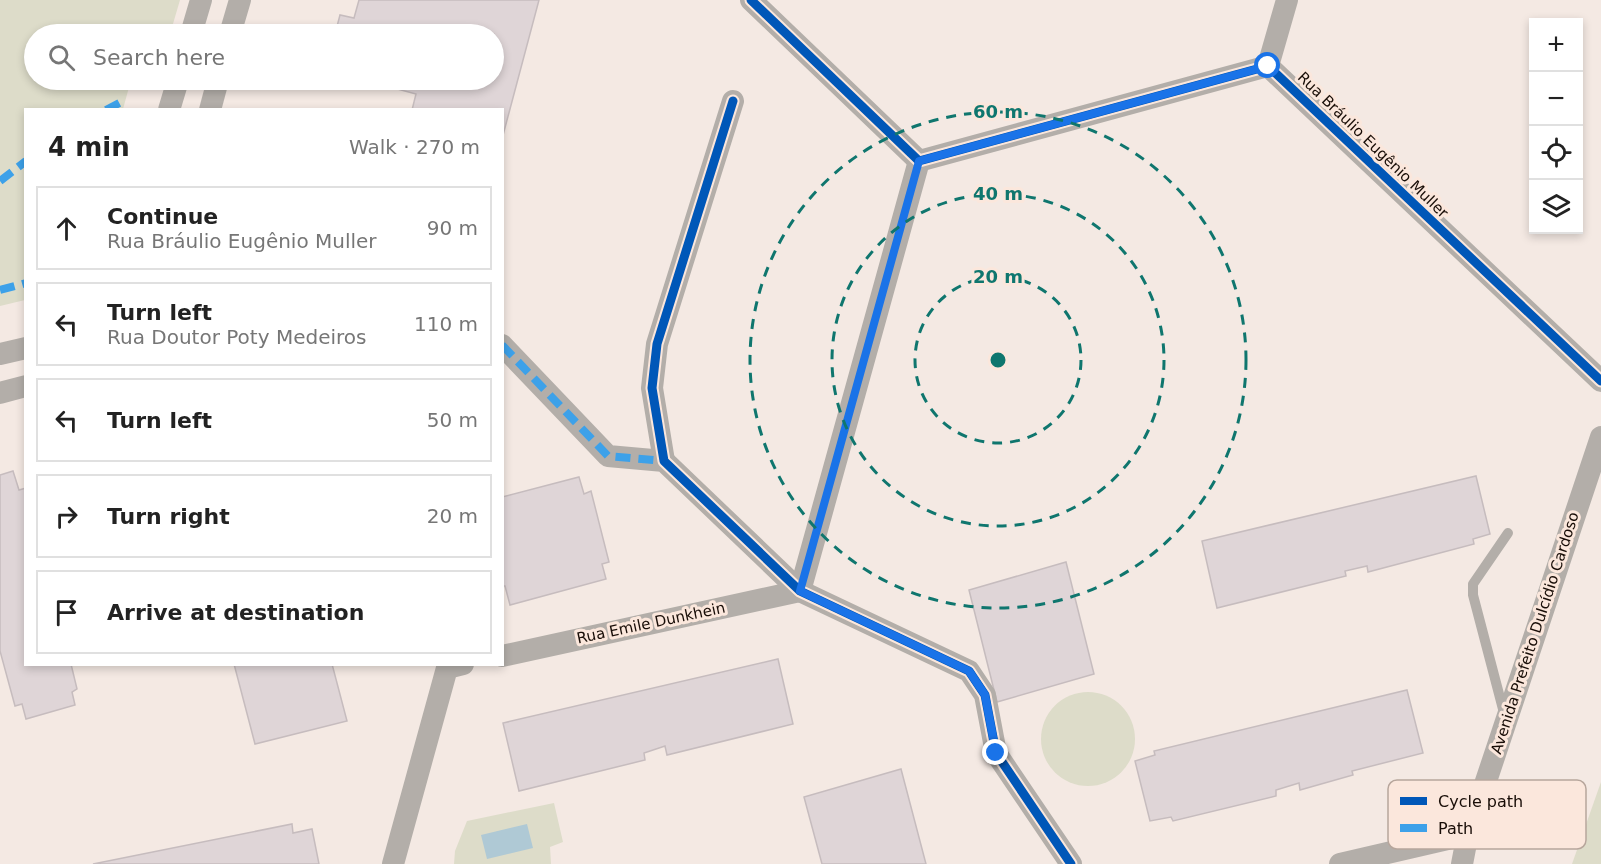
<!DOCTYPE html>
<html lang="en">
<head>
<meta charset="utf-8">
<style>
  :root { --surface:#fff; --page:#f2f2f2; --text:#222; --muted:#767676; --line:#e0e0e0 }
  body { margin:0; font-family:"DejaVu Sans",sans-serif; background:var(--page); color:var(--text) }
  .controls { position:absolute; right:18px; top:18px; display:grid; overflow:hidden; border-radius:0px; box-shadow:0 3px 9px #0003 }
  .controls button { width:54px; height:54px; display:grid; place-items:center; padding:0; border:0; border-bottom:2px solid var(--line); background:var(--surface); color:var(--text); font:30px sans-serif }
  .stop { position:absolute; width:18px; height:18px; margin:-14px; border:4px solid #1a73e8; border-radius:50%; background:#fff }
  .stop.end { background:#1a73e8; border-color:#fff; box-shadow:0 2px 6px #0008 }
  .list { margin:0; padding:0; list-style:none }
  h2 { display:flex; justify-content:space-between; align-items:center; height:78px; margin:0; padding:0 24px; font-size:26px }
  h2 small { font-size:20px; font-weight:400; color:var(--muted) }
  .list li { display:grid; grid-template-columns:39px 1fr auto; gap:18px; align-items:center; box-sizing:border-box; height:84px; margin:0 12px 12px; padding:0 12px; border:2px solid var(--line); border-radius:0px }
  .list b { display:block; font-size:22px; white-space:nowrap }
  .list p { margin:0; font-size:20px; white-space:nowrap; color:var(--muted) }
  .list em { font-size:20px; font-style:normal; color:var(--muted) }
  .icon { flex:none; width:33px; height:33px; fill:none; stroke:currentColor; stroke-width:2; stroke-linecap:round; stroke-linejoin:round }
  .map { position:relative; flex:none; width:1601px; height:864px; overflow:hidden }
  .search { position:absolute; background:var(--surface); box-shadow:0 3px 9px #0003; left:24px; top:24px; width:480px; height:66px; display:flex; align-items:center; gap:15px; box-sizing:border-box; padding:0 21px; border-radius:33px; color:var(--muted); font-size:22px }
  .panel { position:absolute; background:var(--surface); box-shadow:0 3px 9px #0003; left:24px; top:108px; width:480px; height:558px; border-radius:0px }
  .map>svg:first-child { display:block }
</style>
</head>
<body>
<div class="map">
<svg width="1601" height="864" viewBox="0 0 1601 864">
  <rect width="100%" height="100%" fill="#f4e9e3"/>
  <g fill="#dddcc9">
    <polygon points="0,0 180,0 170,34 34,34 34,80 131,80 123,109 26,110 25,300 0,306"/>
    <circle cx="1088" cy="739" r="47"/>
    <polygon points="1601,782 1601,864 1572,864"/>
    <polygon points="554,803 563,842 550,847 551,864 454,864 455,851 467,821"/>
  </g>
  <polygon fill="#afc9d5" points="527,824 533,848 487,859 481,835"/>
  <g fill="#dfd5d7" stroke="#c6bcbe" stroke-width="1.5">
    <polygon points="359,0 539,0 502,139 502,110 412,110 416,94 390,87 392,80 494,80 494,34 335,34 340,15 354,18"/>
    <polygon points="13,471 19,490 26,488 26,664 71,664 77,689 72,692 75,705 26,719 22,704 15,706 0,651 0,475"/>
    <polygon points="1476,476 1490,534 1473,539 1474,544 1368,572 1367,566 1345,571 1346,576 1217,608 1202,541"/>
    <polygon points="579,477 584,494 591,491 609,562 602,564 606,579 510,605 505,586 502,586 502,497"/>
    <polygon points="1066,562 1094,674 997,702 969,590"/>
    <polygon points="778,659 793,724 667,755 665,746 644,753 645,760 519,791 503,723"/>
    <polygon points="234,664 332,664 347,721 255,744"/>
    <polygon points="1407,690 1423,753 1352,771 1353,775 1300,790 1299,783 1276,790 1276,796 1173,821 1171,817 1150,821 1135,761 1155,755 1154,751"/>
    <polygon points="901,769 926,864 822,864 804,797"/>
    <polygon points="292,824 293,833 312,829 319,864 93,864"/>
  </g>
  <g fill="none" stroke-linecap="round" stroke-linejoin="round">
    <polyline stroke="#b3aea9" stroke-width="10" points="1504,713 1473,595 1473,584 1508,533"/>
    <g stroke="#b3aea9" stroke-width="22">
      <polyline points="751,0 919,161 1268,66 1601,381"/>
      <polyline points="191,34 201,0"/>
      <polyline points="230,34 240,0"/>
      <polyline points="1268,66 1287,0"/>
      <polyline points="169,110 178,80"/>
      <polyline points="210,110 218,80"/>
      <polyline points="502,345 608,456 664,461 800,591 969,671 985,695 996,753 1071,864"/>
      <polyline points="0,354 26,348"/>
      <polyline points="0,393 26,386"/>
      <polyline points="664,461 652,388 657,344 733,101"/>
      <polyline points="800,591 919,161"/>
      <polyline points="502,656 800,591"/>
      <polyline points="393,864 447,668 463,664"/>
      <polyline points="1340,864 1452,838 1467,838"/>
      <polyline points="1462,864 1467,838 1601,437"/>
    </g>
    <g stroke="#3da1e9" stroke-width="8" stroke-dasharray="15 8" stroke-linecap="butt">
      <polyline points="106,110 125,100"/>
      <polyline points="0,181 26,161"/>
      <polyline points="0,290 26,283"/>
      <polyline points="502,345 608,456 664,461"/>
    </g>
    <g stroke="#fbe7dc" stroke-width="13">
      <g id="cycleway">
        <polyline points="751,0 919,161 1268,66 1601,381"/>
        <polyline points="733,101 657,344 652,388 664,461 800,591 969,671 985,695 996,753 1071,864"/>
      </g>
    </g>
    <use href="#cycleway" stroke="#0057b8" stroke-width="9"/>
  </g>
  <g fill="none" stroke-linecap="round" stroke-linejoin="round">
    <polyline stroke="#1a73e8" stroke-width="8" points="996,753 985,695 969,671 800,591 919,161 1268,66"/>
  </g>
  <g fill="none" stroke="#0f766e" stroke-width="3" stroke-dasharray="10 8">
    <circle cx="998" cy="360" r="83"/>
    <circle cx="998" cy="360" r="166"/>
    <circle cx="998" cy="360" r="248"/>
  </g>
  <g text-anchor="middle" stroke-width="6" stroke-linejoin="round" paint-order="stroke">
    <g font-size="15" fill="#180d07" stroke="#fbe7dc">
      <text transform="translate(1373 145) rotate(44)" y="5">Rua Bráulio Eugênio Muller</text>
      <text transform="translate(651 623) rotate(-12)" y="5">Rua Emile Dunkhein</text>
      <text transform="translate(1535 633) rotate(-72)" y="5">Avenida Prefeito Dulcídio Cardoso</text>
    </g>
  </g>
  <rect x="1388" y="780" width="198" height="69" rx="9" fill="#fbe7dc" stroke="#b7a69c" stroke-width="1.5"/>
  <rect x="1400" y="797" width="27" height="8" fill="#0057b8"/>
  <rect x="1400" y="824" width="27" height="8" fill="#3da1e9"/>
  <g font-size="16" fill="#180d07">
    <text x="1438" y="807">Cycle path</text>
    <text x="1438" y="834">Path</text>
  </g>
  <circle cx="998" cy="360" r="9" fill="#0f766e" stroke="#fbe7dc" stroke-width="3"/>
  <g font-size="18" text-anchor="middle" font-weight="bold" fill="#0f766e" stroke="#fbe7dc" stroke-width="6" stroke-linejoin="round" paint-order="stroke">
    <text x="998" y="118">60 m</text>
    <text x="998" y="200">40 m</text>
    <text x="998" y="283">20 m</text>
  </g>
</svg>
<div class="controls">
<button>+</button>
<button>−</button>
<button><svg class="icon" aria-label="locate" viewBox="0 0 24 24"><circle cx="12" cy="12" r="6"/><path d="M12 2v4M12 18v4M2 12h4M18 12h4"/></svg></button>
<button><svg class="icon" aria-label="layers" viewBox="0 0 24 24"><path d="M12 4l9 5-9 5-9-5zM3 14l9 5 9-5"/></svg></button>
</div>
<div class="stop" style="left:1268px;top:66px"></div>
<div class="stop end" style="left:996px;top:753px"></div>
<div class="search"><svg class="icon" aria-label="search" viewBox="0 0 24 24"><circle cx="10" cy="10" r="6"/><path d="M15 15l6 6"/></svg>Search here</div>
<section class="panel">
<h2>4 min<small>Walk · 270 m</small></h2>
<ul class="list">
<li><svg class="icon" aria-label="ahead" viewBox="0 0 24 24"><path d="M12 20V5M6 11l6-6 6 6"/></svg><div><b>Continue</b><p>Rua Bráulio Eugênio Muller</p></div><em>90 m</em></li>
<li><svg class="icon" aria-label="left" viewBox="0 0 24 24"><path d="M17 20v-9H6M10 6l-5 5 5 5"/></svg><div><b>Turn left</b><p>Rua Doutor Poty Medeiros</p></div><em>110 m</em></li>
<li><svg class="icon" aria-label="left" viewBox="0 0 24 24"><path d="M17 20v-9H6M10 6l-5 5 5 5"/></svg><div><b>Turn left</b></div><em>50 m</em></li>
<li><svg class="icon" aria-label="right" viewBox="0 0 24 24"><path d="M7 20v-9h11M14 6l5 5-5 5"/></svg><div><b>Turn right</b></div><em>20 m</em></li>
<li><svg class="icon" aria-label="arrive" viewBox="0 0 24 24"><path d="M6 21V4h12l-3 4 3 4H6"/></svg><div><b>Arrive at destination</b></div></li>
</ul>
</section>
</div>
</body>
</html>
